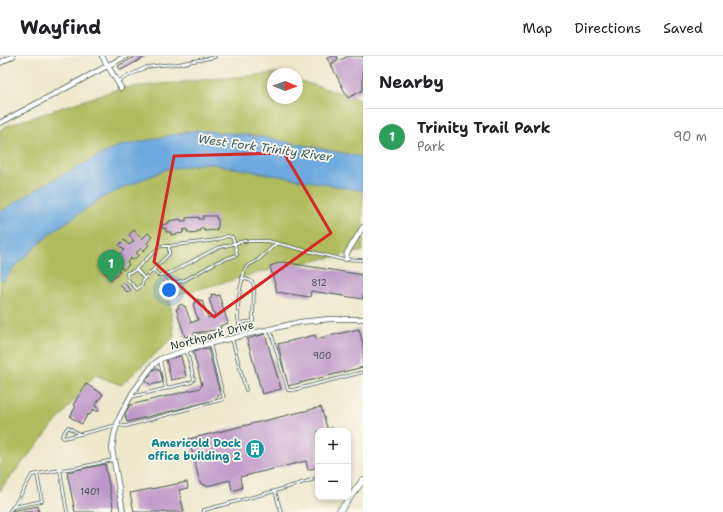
<!DOCTYPE html>
<html lang="en">
<head>
<meta charset="utf-8">
<style>
  :root { --surface:#fff; --page:#f6f6f6; --text:#202124; --muted:#757577; --line:#e0e0e0; --accent:#d93025 }
  body { margin:0; font-family:"Shantell Sans",sans-serif; background:var(--page); color:var(--text) }
  .controls { position:absolute; right:12px; bottom:12px; display:grid; overflow:hidden; border-radius:8px; box-shadow:0 2px 6px #0003 }
  .controls button { width:36px; height:36px; display:grid; place-items:center; padding:0; border:0; border-bottom:1px solid var(--line); background:var(--surface); color:var(--text); font:20px sans-serif }
  .compass { position:absolute; left:267px; top:12px; width:36px; height:36px; border-radius:50%; background:var(--surface); box-shadow:0 2px 6px #0003; rotate:91deg }
  .you { position:absolute; left:169px; top:234px; width:14px; height:14px; margin:-10px; border:3px solid #fff; border-radius:50%; background:#1a73e8; box-shadow:0 0 0 6px #1a73e833 }
  .badge { display:grid; place-items:center; width:26px; height:26px; border-radius:50%; background:var(--accent); color:#fff; font-size:13px; font-weight:700 }
  .pin { position:absolute; translate:-50% -33px; filter:drop-shadow(0 1px 2px #0008) }
  .pin::after { content:''; position:absolute; top:21px; width:14px; height:12px; background:inherit; clip-path:polygon(0 0,100% 0,50% 100%) }
  .list { margin:0; padding:0; list-style:none }
  h2 { display:flex; justify-content:space-between; align-items:center; height:52px; margin:0; padding:0 16px; font-size:17px }
  h2 small { font-size:13px; font-weight:400; color:var(--muted) }
  .list li { display:grid; grid-template-columns:26px 1fr auto; gap:12px; align-items:center; box-sizing:border-box; height:56px; padding:0 16px; border-top:1px solid var(--line) }
  .list b { display:block; font-size:15px; white-space:nowrap }
  .list p { margin:0; font-size:13px; white-space:nowrap; color:var(--muted) }
  .list em { font-size:13px; font-style:normal; color:var(--muted) }
  .map { position:relative; flex:none; width:363px; height:456px; overflow:hidden }
  header { display:flex; align-items:center; gap:24px; box-sizing:border-box; height:56px; padding:0 20px; background:var(--surface); border-bottom:1px solid var(--line) }
  header strong { font-size:19px }
  nav { display:flex; gap:22px; margin-inline-start:auto; font-size:14px }
  main { display:flex }
  aside { flex:1; background:var(--surface) }
  .map>svg:first-child { display:block }
</style>
</head>
<body>
<header>
<strong>Wayfind</strong>
<nav><a>Map</a><a>Directions</a><a>Saved</a></nav>
</header>
<main>
<div class="map">
<svg width="363" height="456" viewBox="0 0 363 456">
  <rect width="100%" height="100%" fill="#fbf7ec"/>
  <filter id="ink" filterUnits="userSpaceOnUse"><feTurbulence type="fractalNoise" baseFrequency=".025" numOctaves="2"/><feDisplacementMap in="SourceGraphic" scale="8" xChannelSelector="R" yChannelSelector="G"/><feConvolveMatrix kernelMatrix="1 2 1 2 8 2 1 2 1" color-interpolation-filters="sRGB"/></filter>
  <filter id="wash" filterUnits="userSpaceOnUse"><feTurbulence type="fractalNoise" baseFrequency=".012" numOctaves="4" result="noise"/><feDisplacementMap in="SourceGraphic" scale="16" xChannelSelector="R" yChannelSelector="G"/><feGaussianBlur stdDeviation="0.9" result="paint"/><feColorMatrix in="noise" values="0 0 0 0 0 0 0 0 0 0 0 0 0 0 0 0 0 1.4 0 .05"/><feComposite in="paint" operator="in"/></filter>
  <g filter="url(#wash)">
    <rect width="100%" height="100%" fill="#eee8cd"/>
    <polygon fill="#afbb5d" stroke="#677c48" points="276,17 278,18 273,18 273,42 297,42 297,24 363,44 363,195 273,213 170,241 174,281 121,329 95,319 4,429 0,436 0,74 6,70 121,32"/>
    <polygon fill="#6da9de" stroke="#467389" points="196,74 257,80 363,101 363,135 207,107 167,113 105,140 52,176 15,210 4,225 0,223 0,156 47,127 116,91"/>
    <g id="blocks">
      <g fill="#bd97c8">
        <polygon points="136,0 147,0 121,14 118,10"/>
        <polygon points="332,0 337,0 338,3 330,8 327,2"/>
        <polygon points="348,0 363,0 363,34 348,42 331,9"/>
        <polygon points="203,160 216,160 216,163 218,163 218,172 216,172 217,174 204,175 204,172 200,172 200,175 197,175 197,177 190,178 190,176 187,176 187,173 183,174 183,177 171,179 171,176 166,176 166,172 163,173 162,169 169,167 169,165 181,163 181,165 186,165 186,162 199,161 199,163 203,163"/>
        <polygon points="134,174 142,183 148,177 152,181 147,187 149,189 143,195 141,192 136,197 139,199 133,204 131,202 127,206 129,209 123,214 121,211 118,214 120,216 112,224 104,216 112,208 114,210 115,210 113,208 116,205 108,199 114,193 119,199 124,194 119,189 124,184 129,189 134,185 129,179"/>
        <polygon points="282,206 363,219 363,243 311,235 310,241 277,236 270,210"/>
        <polygon points="123,226 131,234 128,237 120,229"/>
        <polygon points="215,238 216,240 219,239 228,267 220,270 221,273 194,277 195,278 185,281 176,253 178,253 178,250 182,248 183,250 185,250 191,267 198,264 193,248 195,247 194,245 198,243 199,245 202,244 208,262 215,260 209,243 212,242 211,239"/>
        <polygon points="359,273 363,288 363,311 288,330 278,288 315,279 316,283"/>
        <polygon points="265,278 281,333 262,338 247,283"/>
        <polygon points="201,280 202,284 191,288 190,284"/>
        <polygon points="208,292 220,338 215,344 127,366 125,358 130,349 200,332 202,329 193,295"/>
        <polygon points="181,300 186,321 171,324 166,303"/>
        <polygon points="156,312 160,315 163,326 151,329 145,325 151,319 149,317"/>
        <polygon points="86,328 103,338 95,350 99,353 98,356 93,353 90,359 88,358 82,368 70,361 76,350 73,349"/>
        <polygon points="321,351 328,375 318,375 318,402 316,403 318,411 308,414 306,405 240,421 242,432 232,435 230,424 207,430 200,427 189,383"/>
        <polygon points="105,408 114,456 75,456 67,416"/>
        <polygon points="187,426 188,432 179,434 184,456 134,456 130,437"/>
        <polygon points="38,450 39,456 10,456 10,455"/>
      </g>
    </g>
  </g>
  <g filter="url(#ink)">
    <use href="#blocks" fill-opacity="0" stroke="#3e574b" stroke-width="1"/>
    <g fill="none" stroke-linecap="round" stroke-linejoin="round">
      <g stroke="#3e574b" stroke-width="3.5">
        <g id="service">
          <polyline points="118,25 147,11 162,9 178,8 215,1"/>
          <polyline points="136,213 144,222"/>
          <polyline points="153,214 143,224 142,229 137,233 128,224 127,217 134,215 160,190 169,190"/>
          <polyline points="165,218 166,229 185,224 217,206 237,199 235,188 232,181 227,180 217,184 169,190 169,198 153,214 158,219 170,217 217,192 244,185 268,185 340,203 363,204"/>
          <path d="M 239,267 L 253,265 L 254,230 C 253,224 248,224 242,222"/>
          <polyline points="270,273 288,334 293,334 363,316"/>
          <polyline points="241,279 238,262 238,251 240,233 245,213 249,209 258,204 277,187"/>
          <polyline points="232,283 246,334"/>
          <polyline points="160,304 166,333"/>
          <path d="M 131,341 L 192,326 L 194,323 L 185,289 L 186,285 C 190,281 204,276 209,280 C 211,282 211,284 212,286"/>
          <polyline points="331,373 332,375"/>
          <polyline points="79,378 68,371 62,380 64,382 117,369 126,370 224,343 210,288"/>
          <polyline points="275,435 318,422"/>
          <polyline points="13,451 42,445 37,418"/>
          <polyline points="9,456 17,445 32,419 60,414"/>
          <polyline points="67,456 60,414 76,412 113,404"/>
          <polyline points="204,456 204,454 275,435 281,456"/>
        </g>
      </g>
      <g stroke="#3e574b" stroke-width="6">
        <g id="minor">
          <polyline points="102,0 121,32"/>
          <polyline points="0,7 13,0"/>
          <polyline points="0,67 126,0"/>
          <polyline points="346,203 347,197 363,171"/>
          <polyline points="123,456 112,393 114,379 119,362 133,336 153,309 160,303 195,291 300,266 330,263 363,263"/>
        </g>
      </g>
      <g stroke="#3e574b" stroke-width="7">
        <polyline id="tertiary" points="339,456 363,424"/>
      </g>
      <use href="#service" stroke="#fff" stroke-width="2"/>
      <use href="#minor" stroke="#fff" stroke-width="4.5"/>
      <use href="#tertiary" stroke="#fff" stroke-width="5.5"/>
    </g>
  </g>
  <path fill="none" stroke="#d62828" stroke-width="3" stroke-linejoin="round" d="M 284,97 L 331,177 L 214,261 L 154,206 L 174,100 Z"/>
  <defs>
    <g id="building-disc" transform="scale(1)"><circle r="9.5" fill="#0f9aa8" stroke="#fbf7ec"/><path d="M-4-6H4V6H1V3H-1V6H-4ZM-2.5-4.3h1.7v1.8h-1.7ZM.8-4.3h1.7v1.8H.8ZM-2.5-1h1.7V.8h-1.7ZM.8-1h1.7V.8H.8Z" fill="#fff"/></g>
  </defs>
  <g fill-rule="evenodd">
    <use href="#building-disc" x="255" y="393"/>
  </g>
  <g text-anchor="middle" stroke-width="3.5" stroke-linejoin="round" paint-order="stroke">
    <g font-size="9" fill="#465459">
      <text x="319" y="230">812</text>
      <text x="322" y="303">900</text>
      <text x="90" y="439">1401</text>
    </g>
    <g font-size="11" fill="#1f3d34" stroke="#fbf7ec">
      <text transform="translate(212 279) rotate(-15)" y="4">Northpark Drive</text>
    </g>
    <g font-size="11" font-weight="bold" fill="#0d838f" stroke="#fbf7ec" text-anchor="end">
      <text x="241" y="391">Americold Dock<tspan x="241" dy="13">office building 2</tspan></text>
    </g>
    <g font-size="12" font-style="italic" fill="#365d67" stroke="#fbf7ec">
      <text transform="translate(265 92) rotate(8)" y="4">West Fork Trinity River</text>
    </g>
  </g>
</svg>
<div class="controls">
<button>+</button>
<button>−</button>
</div>
<svg class="compass" viewBox="-18 -18 36 36"><path d="M0-13l5 13h-10z" fill="#e53935"/><path d="M0 13l5-13h-10z" fill="#757577"/></svg>
<div class="you"></div>
<div class="pin badge" style="left:111px;top:227px;background:#2e9e5b">1</div>
</div>
<aside>
<h2>Nearby<small></small></h2>
<ul class="list">
<li><span class="badge" style="background:#2e9e5b">1</span><div><b>Trinity Trail Park</b><p>Park</p></div><em>90 m</em></li>
</ul>
</aside>
</main>
</body>
</html>
